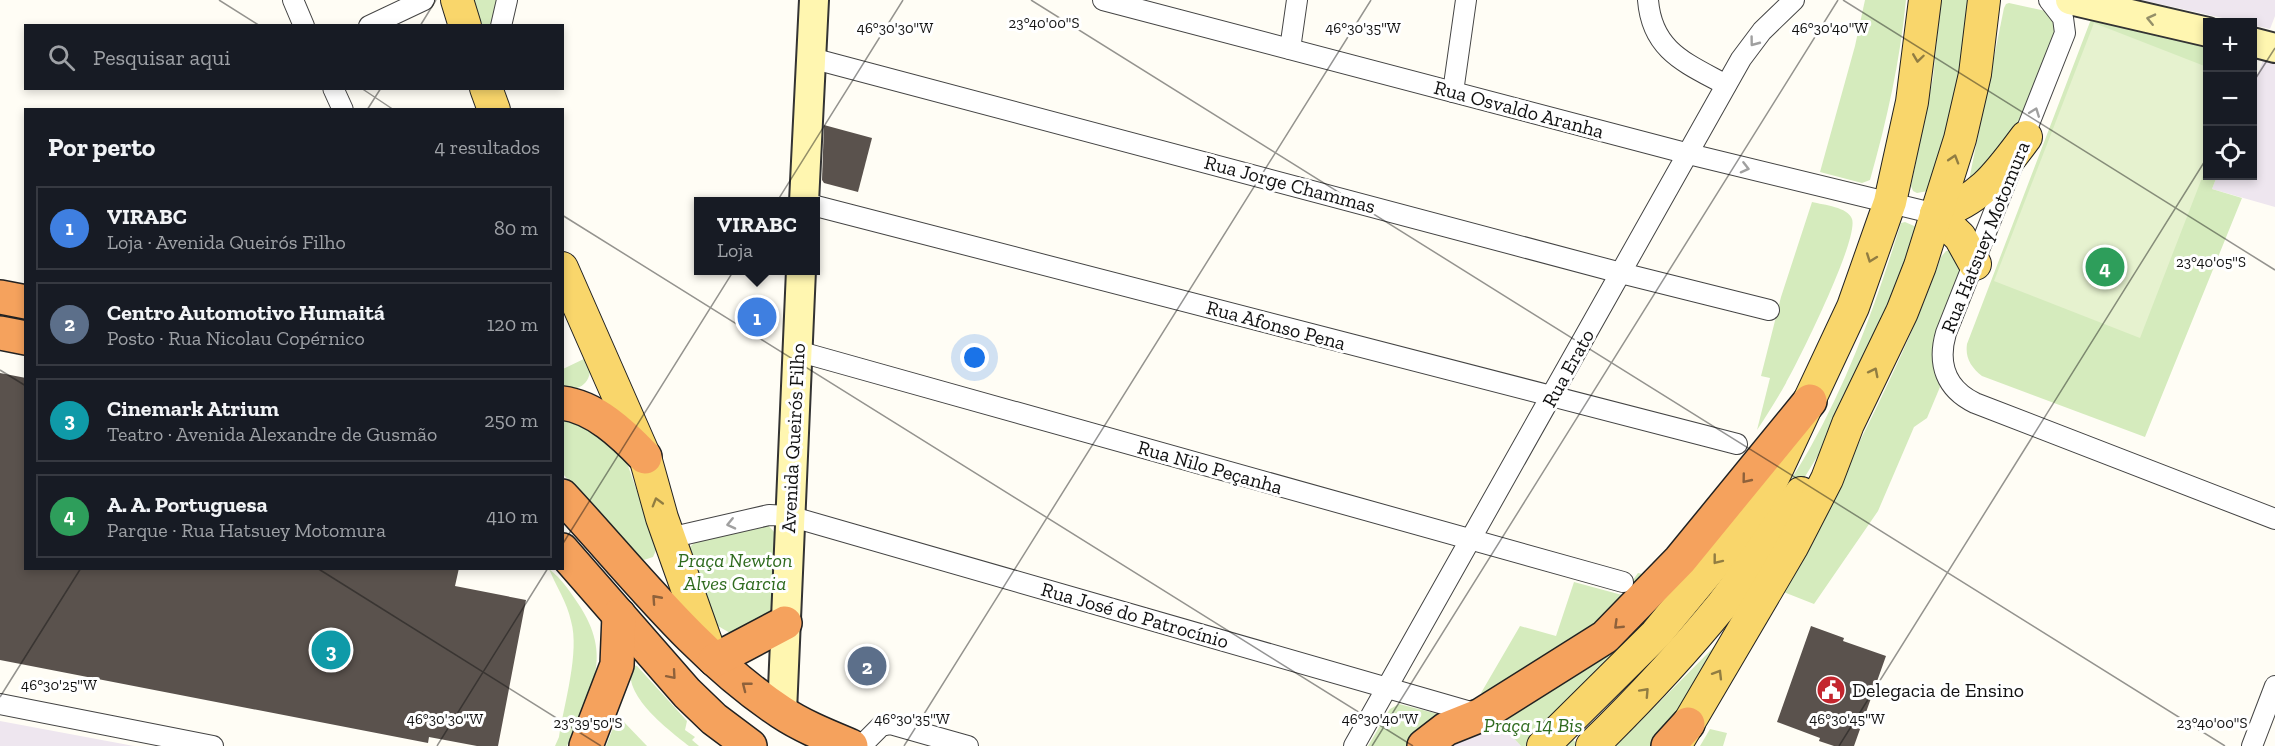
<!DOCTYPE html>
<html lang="pt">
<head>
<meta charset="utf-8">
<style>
  :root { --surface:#171b24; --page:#242831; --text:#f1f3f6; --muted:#9ea1a6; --line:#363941; --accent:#c4262e }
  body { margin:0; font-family:"Zilla Slab",serif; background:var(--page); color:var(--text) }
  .controls { position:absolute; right:18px; top:18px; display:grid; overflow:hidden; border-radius:0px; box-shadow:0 3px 9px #0003 }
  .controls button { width:54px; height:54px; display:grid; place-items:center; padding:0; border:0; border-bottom:2px solid var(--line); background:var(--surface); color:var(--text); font:30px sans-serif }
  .you { position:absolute; left:975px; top:358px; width:21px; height:21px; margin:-15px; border:4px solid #fff; border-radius:50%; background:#1a73e8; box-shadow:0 0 0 9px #1a73e833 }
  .badge { display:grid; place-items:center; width:39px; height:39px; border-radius:50%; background:var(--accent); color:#fff; font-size:20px; font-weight:700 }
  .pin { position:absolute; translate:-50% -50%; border:3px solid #fff; box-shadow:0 2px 6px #0006 }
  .popup { position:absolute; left:694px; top:197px; width:126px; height:78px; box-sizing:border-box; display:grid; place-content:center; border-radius:0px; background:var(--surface); filter:drop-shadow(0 2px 4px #0005); font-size:20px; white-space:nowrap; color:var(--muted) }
  .popup b { font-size:22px; color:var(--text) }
  .popup::after { content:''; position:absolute; left:50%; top:100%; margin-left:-12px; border:12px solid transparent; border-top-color:var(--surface) }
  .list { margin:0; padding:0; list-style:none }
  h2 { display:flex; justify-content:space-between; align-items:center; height:78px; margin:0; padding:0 24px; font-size:26px }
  h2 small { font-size:20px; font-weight:400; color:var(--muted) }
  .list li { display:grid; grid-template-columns:39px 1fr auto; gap:18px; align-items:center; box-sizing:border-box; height:84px; margin:0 12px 12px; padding:0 12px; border:2px solid var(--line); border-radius:0px }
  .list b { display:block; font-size:22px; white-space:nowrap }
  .list p { margin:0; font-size:20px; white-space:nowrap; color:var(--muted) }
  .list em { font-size:20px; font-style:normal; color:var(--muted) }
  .icon { flex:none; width:33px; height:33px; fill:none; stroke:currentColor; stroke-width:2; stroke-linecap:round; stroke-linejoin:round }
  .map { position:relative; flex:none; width:2275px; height:746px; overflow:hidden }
  .search { position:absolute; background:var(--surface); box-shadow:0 3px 9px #0003; left:24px; top:24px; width:540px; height:66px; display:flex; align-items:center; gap:15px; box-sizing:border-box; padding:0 21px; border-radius:0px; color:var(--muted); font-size:22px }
  .panel { position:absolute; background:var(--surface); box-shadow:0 3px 9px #0003; left:24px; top:108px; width:540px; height:462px; border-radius:0px }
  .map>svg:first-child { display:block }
</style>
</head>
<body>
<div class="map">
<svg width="2275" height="746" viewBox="0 0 2275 746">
  <rect width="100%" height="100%" fill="#fffdf5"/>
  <g fill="#eee6ef">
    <polygon points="2141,0 2275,0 2275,16 2270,29 2253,25 2252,22 2241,22"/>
    <polygon points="2264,58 2275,61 2275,207 2212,189 2217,176 2252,176 2253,86"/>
    <polygon points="0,721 134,746 0,746"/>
    <polygon points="1498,721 1521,746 1441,746"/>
  </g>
  <g fill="#d5ebbd">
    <polygon points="474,0 497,0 493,25 481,25"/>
    <path d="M 1865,0 L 1906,0 C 1900,61 1887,120 1870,180 L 1862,183 L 1820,172 L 1855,46 Z"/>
    <polygon points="1941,0 1975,0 1963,77 1928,191 1917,193 1913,191 1911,186 1933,78"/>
    <polygon points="2009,3 2050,12 2060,29 2018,136 1969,180 2004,8 2006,4"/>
    <path d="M 2093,14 L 2207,44 L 2208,176 L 2217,176 L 2212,189 L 2242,198 L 2145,437 L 1982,376 C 1971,367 1965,358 1967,344 Z"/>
    <path d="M 1812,202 C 1824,205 1848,207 1852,219 C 1859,239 1799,360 1786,383 C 1777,399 1767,415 1757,430 L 1770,378 L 1761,376 L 1781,297 Z"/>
    <path d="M 1905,222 L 1921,229 L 1836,426 L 1798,488 L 1721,581 C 1751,537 1784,494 1810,448 C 1850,377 1877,300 1901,223 Z"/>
    <path d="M 1952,250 L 1964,263 L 1935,366 L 1940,387 L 1927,418 L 1914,427 L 1878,511 L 1814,604 L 1781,591 C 1808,546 1830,499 1854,453 C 1886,389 1917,325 1941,257 L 1946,251 Z"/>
    <path d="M 590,356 C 593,378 586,391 563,389 L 563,369 Z"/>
    <polygon points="562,419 595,430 626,460 657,548 653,557 644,560 639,558 563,474"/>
    <polygon points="768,525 775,533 772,608 768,618 742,634 730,633 713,623 689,548 696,541"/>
    <path d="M 549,569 C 562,579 572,594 581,608 C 614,661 588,694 567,746 L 555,746 L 559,737 C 564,704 580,652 571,621 C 567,602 556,586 549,569 Z"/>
    <polygon points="1638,573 1652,576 1614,613 1493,696 1481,693 1520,626 1556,636 1574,582 1622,595"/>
    <polygon points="1693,574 1554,719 1579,746 1521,746 1498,721"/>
    <polygon points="1745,609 1657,746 1616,746 1713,648"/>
    <path d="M 632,665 L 637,666 L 687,721 L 685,730 L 695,737 L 692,740 L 699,746 L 689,746 C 669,730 621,695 632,665 Z"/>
    <polygon points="1399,704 1442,715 1411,746 1368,746 1390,709"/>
    <polygon points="617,718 621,719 647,746 606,746"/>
    <polygon points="1710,729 1727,733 1723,746 1700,746"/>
  </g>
  <polygon fill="#e6f2cf" points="2094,23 2207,67 2207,165 2140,338 1994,281"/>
  <g fill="#5a524d">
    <polygon points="824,125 872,138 858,192 824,183 822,180"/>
    <polygon points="0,373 26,378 26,568 459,568 455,586 526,600 498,746 477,746 429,737 428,743 0,660"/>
    <polygon points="1811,626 1844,638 1843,641 1886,656 1854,746 1834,746 1819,741 1820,738 1777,722"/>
  </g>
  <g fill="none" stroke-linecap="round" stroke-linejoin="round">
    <g stroke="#444" stroke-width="22">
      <g id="street">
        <polyline points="293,0 304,26"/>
        <polyline points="1103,0 1689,154 1936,214"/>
        <path d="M 1648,0 C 1652,51 1686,63 1726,85"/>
        <path d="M 2049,0 L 2063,18 L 2065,33 L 1946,333 C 1937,364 1946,389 1975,403 L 2275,519"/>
        <polyline points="369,26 424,0"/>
        <polyline points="501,26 507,0"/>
        <polyline points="1290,49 1297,0"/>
        <polyline points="811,58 1621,273 1769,310"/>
        <polyline points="333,88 343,110"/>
        <polyline points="1453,92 1466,0"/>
        <polyline points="816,206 1737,444"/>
        <polyline points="797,351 1623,582"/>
        <polyline points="669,538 769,515 789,516 1478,714"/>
        <polyline points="0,704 213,746"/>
        <polyline points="861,746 881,726 890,724 968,746"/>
        <polyline points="1354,746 1741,59 1762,31 1794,0"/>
        <polyline points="2252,746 2275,686"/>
      </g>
    </g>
    <g stroke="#333" stroke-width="32">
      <g id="secondary">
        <polyline points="2070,0 2208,32"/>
        <polyline points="2252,42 2275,48"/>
        <polyline points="804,202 814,0"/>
        <polyline points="782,712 801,270"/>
      </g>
    </g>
    <g stroke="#222" stroke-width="34">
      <g id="primary">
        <polyline points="457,0 465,26"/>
        <polyline points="486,88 494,110"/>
        <path d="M 1936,214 C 1981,200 1999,173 2026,137"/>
        <polyline points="1936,214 1960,237 1975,264"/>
        <polyline points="562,268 645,457 662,518 711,656"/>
        <polyline points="1543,746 1656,634 1732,542 1771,482 1853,307 1890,202 1912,102 1925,0"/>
        <path d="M 1592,746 C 1638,701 1682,654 1722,605 C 1750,569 1775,531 1801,493"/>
        <polyline points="1675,746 1792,547 1827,479 1848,424 1902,312 1920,266 1960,139 1975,74 1984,0"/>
      </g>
    </g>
    <g stroke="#222" stroke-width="36">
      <g id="highway">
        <polyline points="0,297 26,302"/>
        <polyline points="0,333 26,338"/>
        <path d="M 562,403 C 595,407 623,434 645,457"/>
        <path d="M 562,496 C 632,571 695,655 781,712 C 802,726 827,736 851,746"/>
        <polyline points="562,550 687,693 714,719 750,746"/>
        <polyline points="715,660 785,623"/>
        <polyline points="586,746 617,665 619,615"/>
        <polyline points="1424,746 1446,729 1481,715 1605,637 1680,560 1810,401"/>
        <polyline points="1668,746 1688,724"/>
      </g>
    </g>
    <use href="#street" stroke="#fff" stroke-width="20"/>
    <use href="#secondary" stroke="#fff6b0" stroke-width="28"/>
    <use href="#primary" stroke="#f9d66b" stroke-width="32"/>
    <use href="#highway" stroke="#f5a25d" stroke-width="33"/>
  </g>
  <defs><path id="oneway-chevron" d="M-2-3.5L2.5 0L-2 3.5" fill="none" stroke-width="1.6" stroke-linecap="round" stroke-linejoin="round" transform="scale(1.5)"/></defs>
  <use stroke="#948f68" href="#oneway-chevron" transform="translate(2151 19) rotate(-167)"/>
  <g stroke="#a0a0a0">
    <use href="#oneway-chevron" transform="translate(1754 42) rotate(127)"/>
    <use href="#oneway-chevron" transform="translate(2035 112) rotate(-69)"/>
    <use href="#oneway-chevron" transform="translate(1745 168) rotate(14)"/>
    <use href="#oneway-chevron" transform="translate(731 524) rotate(167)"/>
  </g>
  <g stroke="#917d42">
    <use href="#oneway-chevron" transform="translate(1918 58) rotate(98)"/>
    <use href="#oneway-chevron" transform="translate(1954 159) rotate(-73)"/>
    <use href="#oneway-chevron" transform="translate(1871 258) rotate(110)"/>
    <use href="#oneway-chevron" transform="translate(1874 372) rotate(-63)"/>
    <use href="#oneway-chevron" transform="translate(657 502) rotate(-106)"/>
    <use href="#oneway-chevron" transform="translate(1717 560) rotate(128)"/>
    <use href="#oneway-chevron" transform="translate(1718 674) rotate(-59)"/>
    <use href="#oneway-chevron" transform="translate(1645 692) rotate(-47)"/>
  </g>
  <g stroke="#8e613b">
    <use href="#oneway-chevron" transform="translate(1746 479) rotate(129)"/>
    <use href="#oneway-chevron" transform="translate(656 599) rotate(-132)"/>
    <use href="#oneway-chevron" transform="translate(1618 625) rotate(136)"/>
    <use href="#oneway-chevron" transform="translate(672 675) rotate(49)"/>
    <use href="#oneway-chevron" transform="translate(746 686) rotate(-142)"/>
  </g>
  <path fill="none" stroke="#111" stroke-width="1.5" stroke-opacity="0.45" d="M 219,0 L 260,26M 1031,0 L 2225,746M 1843,0 L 2275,270M 420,26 L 436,0M 2252,84 L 2275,48M 361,88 L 394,110M 367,110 L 381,88M 562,215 L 1413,746M 0,370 L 26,386M 562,545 L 903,0M 317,568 L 601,746M 0,697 L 81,568M 437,746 L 548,568M 904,746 L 1371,0M 1372,746 L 1838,0M 1839,746 L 2208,156"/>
  <defs>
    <g id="civic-disc" transform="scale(1.5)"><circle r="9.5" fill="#c4262e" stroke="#fff"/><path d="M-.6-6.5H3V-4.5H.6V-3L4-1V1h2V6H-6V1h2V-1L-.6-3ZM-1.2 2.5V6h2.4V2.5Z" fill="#fff"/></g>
  </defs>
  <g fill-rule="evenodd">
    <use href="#civic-disc" x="1831" y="690"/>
  </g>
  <g text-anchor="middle" stroke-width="6" stroke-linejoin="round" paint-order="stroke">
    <g font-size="20" fill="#111" stroke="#fff">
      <text transform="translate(1519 109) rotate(15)" y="7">Rua Osvaldo Aranha</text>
      <text transform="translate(1290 184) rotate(15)" y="7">Rua Jorge Chammas</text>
      <text transform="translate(1985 237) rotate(-68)" y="7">Rua Hatsuey Motomura</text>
      <text transform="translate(1276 325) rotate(15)" y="7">Rua Afonso Pena</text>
      <text transform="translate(1568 368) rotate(-61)" y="7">Rua Erato</text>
      <text transform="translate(793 438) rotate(-87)" y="7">Avenida Queirós Filho</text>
      <text transform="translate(1210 467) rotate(16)" y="7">Rua Nilo Peçanha</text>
      <text transform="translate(1135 615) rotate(16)" y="7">Rua José do Patrocínio</text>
    </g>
    <g font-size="20" font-style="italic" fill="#2f6b1f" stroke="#fff">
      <text x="735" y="567">Praça Newton<tspan x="735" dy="23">Alves Garcia</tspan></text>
      <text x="1533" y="732">Praça 14 Bis</text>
    </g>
    <g font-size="20" fill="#111" stroke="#fff" text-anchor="start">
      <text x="1852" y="697">Delegacia de Ensino</text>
    </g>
  </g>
  <g font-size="15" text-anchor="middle" fill="#111" stroke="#fff" stroke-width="6" stroke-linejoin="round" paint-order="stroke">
    <text x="1044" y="28">23°40'00"S</text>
    <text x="895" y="33">46°30'30"W</text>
    <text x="1363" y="33">46°30'35"W</text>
    <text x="1830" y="33">46°30'40"W</text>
    <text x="2211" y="267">23°40'05"S</text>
    <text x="59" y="690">46°30'25"W</text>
    <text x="445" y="724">46°30'30"W</text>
    <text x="912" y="724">46°30'35"W</text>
    <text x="1380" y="724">46°30'40"W</text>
    <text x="1847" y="724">46°30'45"W</text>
    <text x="588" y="728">23°39'50"S</text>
    <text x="2212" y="728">23°40'00"S</text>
  </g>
</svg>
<div class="controls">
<button>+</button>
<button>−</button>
<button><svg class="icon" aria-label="locate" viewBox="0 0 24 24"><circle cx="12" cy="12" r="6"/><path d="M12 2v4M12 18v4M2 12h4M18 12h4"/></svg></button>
</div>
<div class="you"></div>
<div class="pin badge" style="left:757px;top:317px;background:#3f7fe0">1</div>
<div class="popup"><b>VIRABC</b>Loja</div>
<div class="pin badge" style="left:867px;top:666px;background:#5c6f8a">2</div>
<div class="pin badge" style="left:331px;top:650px;background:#0f9aa8">3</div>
<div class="pin badge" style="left:2105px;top:267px;background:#2e9e5b">4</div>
<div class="search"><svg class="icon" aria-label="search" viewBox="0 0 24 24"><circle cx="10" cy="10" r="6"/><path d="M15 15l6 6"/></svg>Pesquisar aqui</div>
<section class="panel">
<h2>Por perto<small>4 resultados</small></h2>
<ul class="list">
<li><span class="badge" style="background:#3f7fe0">1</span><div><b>VIRABC</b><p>Loja · Avenida Queirós Filho</p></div><em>80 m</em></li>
<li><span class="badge" style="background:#5c6f8a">2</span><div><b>Centro Automotivo Humaitá</b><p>Posto · Rua Nicolau Copérnico</p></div><em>120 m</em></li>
<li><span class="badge" style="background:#0f9aa8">3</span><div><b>Cinemark Atrium</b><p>Teatro · Avenida Alexandre de Gusmão</p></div><em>250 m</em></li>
<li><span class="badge" style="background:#2e9e5b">4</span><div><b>A. A. Portuguesa</b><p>Parque · Rua Hatsuey Motomura</p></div><em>410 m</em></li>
</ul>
</section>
</div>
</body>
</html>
